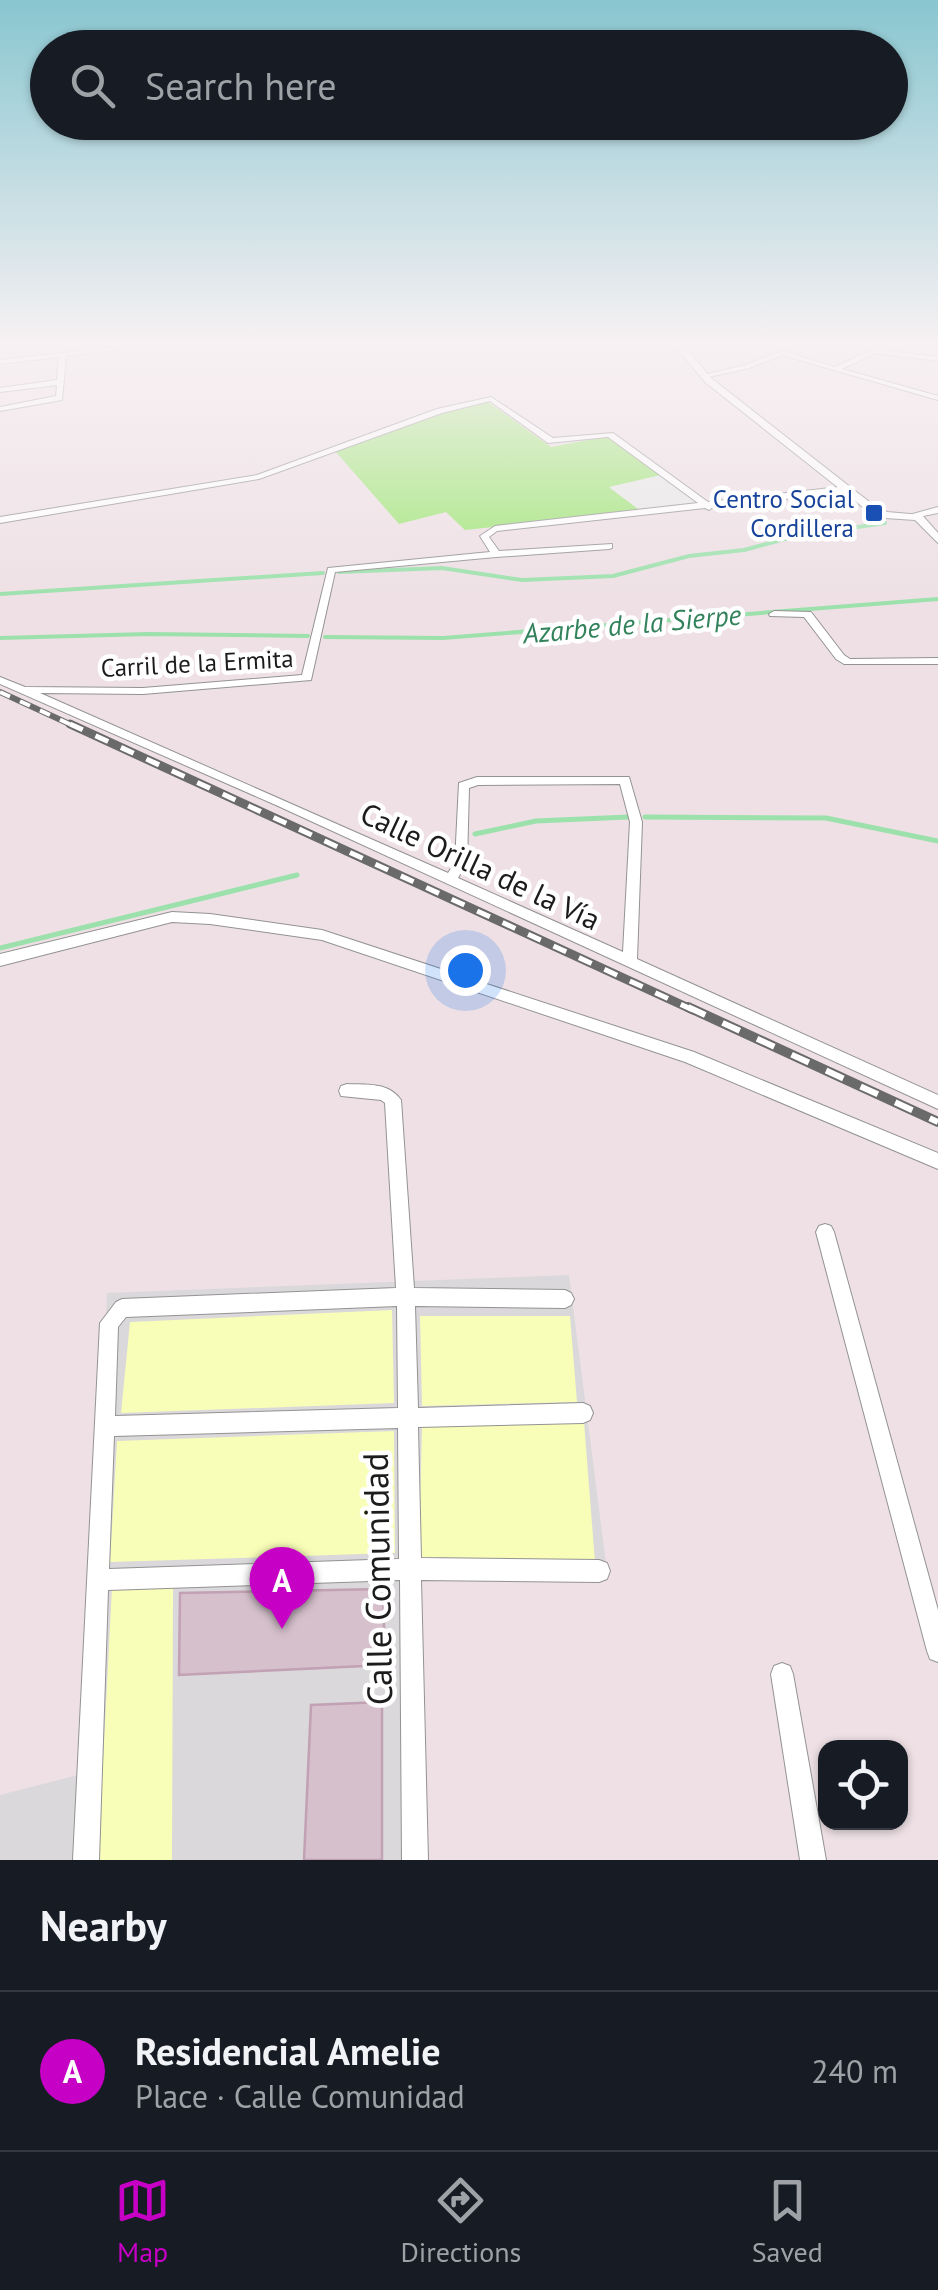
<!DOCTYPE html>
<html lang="en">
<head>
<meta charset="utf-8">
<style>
  :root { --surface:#171b24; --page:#242831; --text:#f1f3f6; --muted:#9ea1a6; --line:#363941; --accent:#c700c5 }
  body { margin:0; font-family:"PT Sans",sans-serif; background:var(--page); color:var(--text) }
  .controls { position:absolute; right:30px; bottom:30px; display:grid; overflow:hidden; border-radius:20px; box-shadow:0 2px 8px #0004 }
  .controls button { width:90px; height:90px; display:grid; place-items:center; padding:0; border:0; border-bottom:2px solid var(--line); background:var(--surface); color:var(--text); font:50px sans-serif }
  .you { position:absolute; left:465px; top:970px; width:35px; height:35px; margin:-25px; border:8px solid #fff; border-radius:50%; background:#1a73e8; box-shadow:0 0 0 15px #1a73e833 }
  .badge { display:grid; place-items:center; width:65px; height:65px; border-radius:50%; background:var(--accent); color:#fff; font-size:32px; font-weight:700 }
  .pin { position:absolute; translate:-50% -82px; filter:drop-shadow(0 2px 5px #0008) }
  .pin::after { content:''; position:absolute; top:52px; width:35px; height:30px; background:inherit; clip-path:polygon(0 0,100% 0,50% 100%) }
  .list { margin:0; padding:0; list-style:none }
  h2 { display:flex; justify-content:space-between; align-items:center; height:130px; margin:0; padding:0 40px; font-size:42px }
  h2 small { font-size:32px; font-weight:400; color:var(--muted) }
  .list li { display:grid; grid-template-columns:65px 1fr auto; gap:30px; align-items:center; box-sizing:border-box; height:160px; padding:0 40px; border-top:2px solid var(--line) }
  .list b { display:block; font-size:38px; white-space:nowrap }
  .list p { margin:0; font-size:32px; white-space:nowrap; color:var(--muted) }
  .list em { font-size:32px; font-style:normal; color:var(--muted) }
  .icon { flex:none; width:55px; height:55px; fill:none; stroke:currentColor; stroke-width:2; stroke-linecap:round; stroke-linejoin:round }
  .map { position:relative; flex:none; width:938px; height:1860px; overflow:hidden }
  .search { position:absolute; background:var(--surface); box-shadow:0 2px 8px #0004; left:30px; right:30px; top:30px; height:110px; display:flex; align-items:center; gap:25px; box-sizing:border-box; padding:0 35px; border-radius:55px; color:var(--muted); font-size:38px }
  .sheet { height:290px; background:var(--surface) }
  nav { display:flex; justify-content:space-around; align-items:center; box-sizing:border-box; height:140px; border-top:2px solid var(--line); background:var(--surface); font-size:28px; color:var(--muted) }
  nav a { display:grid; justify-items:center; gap:5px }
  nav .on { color:var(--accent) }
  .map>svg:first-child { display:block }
</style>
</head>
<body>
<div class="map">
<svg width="938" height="1860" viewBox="0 0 938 1860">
  <rect width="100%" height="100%" fill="#eee0e5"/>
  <polygon fill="#dad8da" points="569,1275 608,1579 419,1574 422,1860 0,1860 0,1795 86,1773 107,1293"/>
  <g fill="#f8feb7">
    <polygon points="392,1310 394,1403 121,1413 130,1322"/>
    <polygon points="420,1316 570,1316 577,1402 422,1406"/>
    <polygon points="584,1422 595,1562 419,1557 422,1426"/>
    <polygon points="394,1431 395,1553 110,1562 117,1441"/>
    <polygon points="173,1585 172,1860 98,1860 112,1587"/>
  </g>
  <polygon fill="#9fe676" points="487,401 551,447 609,436 661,475 610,488 641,511 465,530 446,512 399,524 335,451 433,415"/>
  <polygon fill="#e8e8e8" points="661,475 701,505 641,511 609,487"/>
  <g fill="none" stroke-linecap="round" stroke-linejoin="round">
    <g stroke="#9ce1ac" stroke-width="4">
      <polyline points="339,572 442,568 522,580 613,576 689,556 744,550 796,536 885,523"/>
      <polyline points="0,594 323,573"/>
      <polyline points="325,637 443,638 938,599"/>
      <polyline points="0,638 148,634 308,636"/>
    </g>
    <g stroke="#9ce1ac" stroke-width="5">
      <polyline points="645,817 826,818 938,841"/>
      <polyline points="475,834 536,821 628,817"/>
      <polyline points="0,948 297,875"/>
    </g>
  </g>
  <g fill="#d5c0cc" stroke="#c1a1b3" stroke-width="2.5">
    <polygon points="383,1589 385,1665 179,1675 180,1593"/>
    <polygon points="382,1702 382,1860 304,1860 311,1705"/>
  </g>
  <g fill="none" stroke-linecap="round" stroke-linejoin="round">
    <g stroke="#939393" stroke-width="2">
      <g id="minor">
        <polygon points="155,342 178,342 66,356 62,400 0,411 0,407 56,396 57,385 0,392 0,388 57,380 59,357 0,364 0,360"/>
        <polygon points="693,342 713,342 679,348 676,346"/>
        <polygon points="874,349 938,357 938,361 875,353 842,369 938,396 938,400 782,355 749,368 704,378 700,376 745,365 782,351 835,367"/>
        <path d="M 491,397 L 553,438 L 613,433 L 708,502 L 848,486 L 852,489 L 848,492 L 713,507 L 709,510 L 705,508 L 497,531 L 489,537 L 499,551 L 612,544 L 612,548 L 609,549 L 496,557 L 335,572 L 311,680 L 143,694 L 40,693 L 448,873 L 455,862 L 459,783 L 477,777 L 629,777 L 642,822 L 637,959 L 938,1095 L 938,1109 L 278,806 L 0,684 L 0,677 L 25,687 L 143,688 L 302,675 L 328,568 L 490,552 L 480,536 L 495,526 L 698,503 L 608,437 L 548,443 L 490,401 L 442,413 L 259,479 L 0,523 L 0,517 L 257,475 L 437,409 ZM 620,784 L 630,822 L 623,952 L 458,878 L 467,862 L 469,788 L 478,785 Z"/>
        <polygon points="938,507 938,513 913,518 909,515"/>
        <polygon points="774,611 811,612 844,655 850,659 938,658 938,664 844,664 836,659 804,617 770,616 769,614"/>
        <polygon points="172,912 210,914 322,930 694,1052 938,1153 938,1169 685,1062 322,940 210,924 172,922 0,966 0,954"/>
        <path d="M 347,1084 C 368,1085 388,1082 401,1100 L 414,1288 L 565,1290 L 571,1293 L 574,1299 L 571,1305 L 565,1308 L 415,1306 L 418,1408 L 583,1403 L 590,1406 L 593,1413 L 590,1420 L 583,1423 L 418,1427 L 421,1558 L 599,1560 L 607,1563 L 610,1571 L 607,1579 L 599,1582 L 421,1580 L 428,1860 L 402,1860 L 400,1580 L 108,1590 L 99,1860 L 73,1860 L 100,1323 L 116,1302 L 122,1299 L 396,1288 L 385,1103 L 381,1100 L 341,1096 L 339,1091 L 341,1086 ZM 397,1306 L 398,1408 L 115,1416 L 118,1327 L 126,1317 ZM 398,1428 L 399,1559 L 109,1569 L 114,1436 Z"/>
        <polygon points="825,1224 831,1226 834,1232 938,1610 938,1662 930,1659 927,1651 816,1232 819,1226"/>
        <polygon points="782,1663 790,1666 793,1674 826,1860 800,1860 771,1674 774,1666"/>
      </g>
    </g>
    <g stroke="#939393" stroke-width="2">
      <polygon id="tertiary" points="672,342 681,342 711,378 872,504 887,512 922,515 938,533 938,543 915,520 885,518 864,508 705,382"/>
    </g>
    <use href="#minor" fill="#fff" fill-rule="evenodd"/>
    <use href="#tertiary" fill="#fff" fill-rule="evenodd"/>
    <g stroke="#6a6a6a" stroke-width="6">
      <polyline id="rail-far2" points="0,692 76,727"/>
    </g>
    <g stroke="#6a6a6a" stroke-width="9">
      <polyline id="rail-far1" points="70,724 693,1010"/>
    </g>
    <g stroke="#6a6a6a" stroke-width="10">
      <polyline id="rail" points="688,1007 938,1122"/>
    </g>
    <use href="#rail-far2" stroke="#fff" stroke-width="4" stroke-dasharray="11" stroke-linecap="butt"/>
    <use href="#rail-far1" stroke="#fff" stroke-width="5" stroke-dasharray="14" stroke-linecap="butt"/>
    <use href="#rail" stroke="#fff" stroke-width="6" stroke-dasharray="19" stroke-linecap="butt"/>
  </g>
  <linearGradient id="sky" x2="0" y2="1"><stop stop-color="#89c6d0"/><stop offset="0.57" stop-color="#f7f1f3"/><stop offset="1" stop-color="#f7f1f3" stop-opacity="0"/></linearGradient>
  <rect width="938" height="603" fill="url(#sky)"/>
  <rect fill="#1a4fb4" stroke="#fff" stroke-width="4" x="864" y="503" width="20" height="20" rx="5"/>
  <g text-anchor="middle" stroke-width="9" stroke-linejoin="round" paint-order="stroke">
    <g font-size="25" fill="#164399" stroke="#fff" text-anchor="end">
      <text x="854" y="508">Centro Social<tspan x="854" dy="29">Cordillera</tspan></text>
    </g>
    <g font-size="25" fill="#1c1c1c" stroke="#fff">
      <text transform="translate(197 663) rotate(-3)" y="9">Carril de la Ermita</text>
    </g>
    <g font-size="28" font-style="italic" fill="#32825b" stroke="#fff">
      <text transform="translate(632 624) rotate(-5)" y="10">Azarbe de la Sierpe</text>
    </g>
    <g font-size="30" fill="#1c1c1c" stroke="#fff">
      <text transform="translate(480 867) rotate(25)" y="10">Calle Orilla de la Vía</text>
    </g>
    <g font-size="35" fill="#1c1c1c" stroke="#fff">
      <text transform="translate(378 1579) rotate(-91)" y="12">Calle Comunidad</text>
    </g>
  </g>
</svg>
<div class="controls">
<button><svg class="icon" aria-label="locate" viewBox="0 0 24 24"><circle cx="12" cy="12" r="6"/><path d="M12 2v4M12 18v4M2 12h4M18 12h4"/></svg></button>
</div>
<div class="you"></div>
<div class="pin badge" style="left:282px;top:1629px">A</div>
<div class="search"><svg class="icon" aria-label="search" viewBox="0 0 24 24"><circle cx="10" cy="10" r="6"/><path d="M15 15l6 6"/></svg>Search here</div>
</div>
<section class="sheet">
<h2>Nearby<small></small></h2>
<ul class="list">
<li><span class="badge">A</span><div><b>Residencial Amelie</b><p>Place · Calle Comunidad</p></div><em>240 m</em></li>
</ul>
</section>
<nav>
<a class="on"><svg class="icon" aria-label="map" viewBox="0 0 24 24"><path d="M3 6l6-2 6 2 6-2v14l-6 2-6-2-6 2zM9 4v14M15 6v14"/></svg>Map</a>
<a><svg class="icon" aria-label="directions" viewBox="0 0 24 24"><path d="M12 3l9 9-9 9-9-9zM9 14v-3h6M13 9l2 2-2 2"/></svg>Directions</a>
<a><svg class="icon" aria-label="saved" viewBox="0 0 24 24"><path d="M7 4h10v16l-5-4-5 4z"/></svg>Saved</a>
</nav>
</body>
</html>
